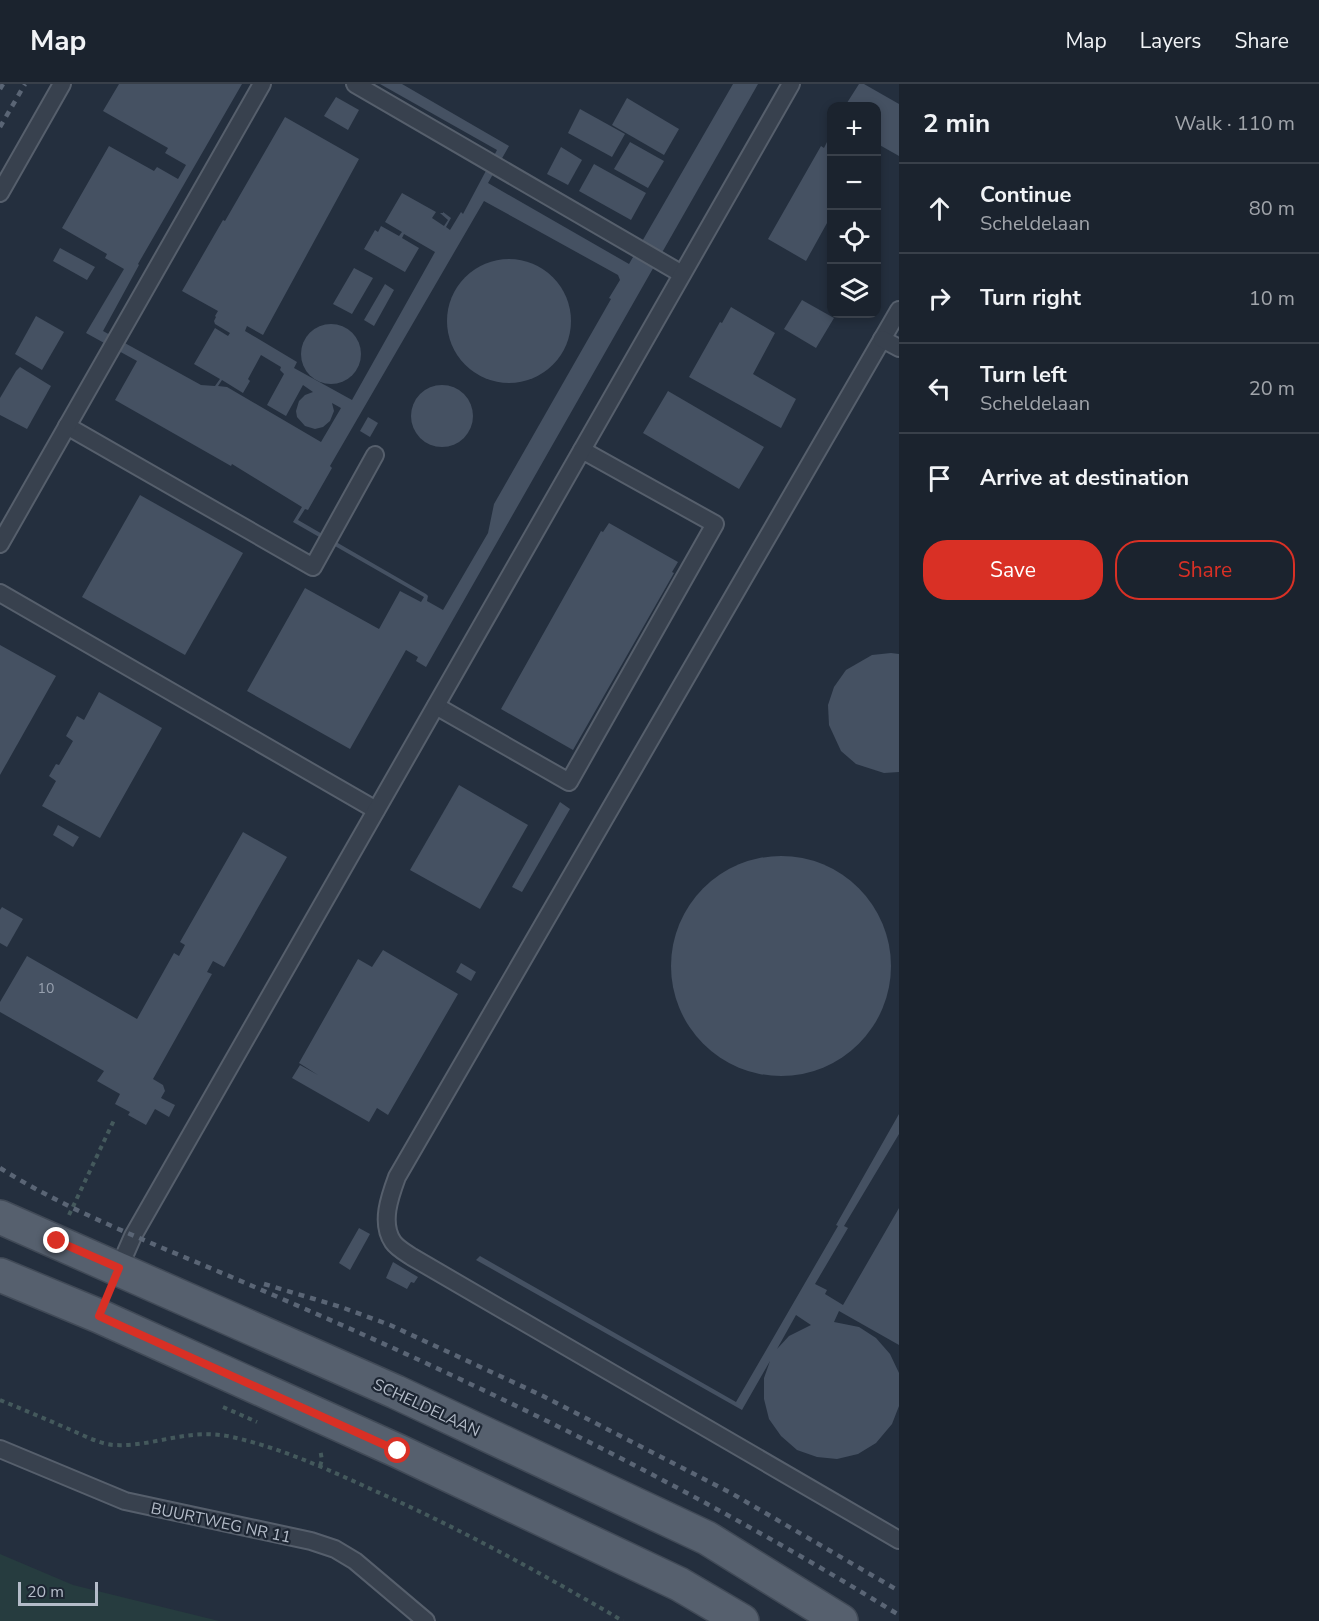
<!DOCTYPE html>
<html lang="en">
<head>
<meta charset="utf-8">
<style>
  :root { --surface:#1b232e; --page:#242b36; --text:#f1f3f6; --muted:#a0a4aa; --line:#39404a; --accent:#d93025 }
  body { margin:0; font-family:"Nunito Sans",sans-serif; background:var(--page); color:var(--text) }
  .controls { position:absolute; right:18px; top:18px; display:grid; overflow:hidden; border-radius:12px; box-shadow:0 3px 9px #0003 }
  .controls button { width:54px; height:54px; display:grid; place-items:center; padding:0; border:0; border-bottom:2px solid var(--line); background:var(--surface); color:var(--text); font:30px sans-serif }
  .scale { position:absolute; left:18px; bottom:15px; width:80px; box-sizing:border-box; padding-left:6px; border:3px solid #b4bcc9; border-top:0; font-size:16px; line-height:21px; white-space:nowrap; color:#b4bcc9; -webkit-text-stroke:4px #1d2633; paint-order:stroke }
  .stop { position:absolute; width:18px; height:18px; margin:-14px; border:4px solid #d93025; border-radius:50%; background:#fff }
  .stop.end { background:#d93025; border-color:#fff; box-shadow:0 2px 6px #0008 }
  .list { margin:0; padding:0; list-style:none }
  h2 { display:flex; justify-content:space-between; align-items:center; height:78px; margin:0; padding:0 24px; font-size:26px }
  h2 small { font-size:20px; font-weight:400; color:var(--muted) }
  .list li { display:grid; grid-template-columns:39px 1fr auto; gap:18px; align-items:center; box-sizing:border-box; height:90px; padding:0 24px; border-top:2px solid var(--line) }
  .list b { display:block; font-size:22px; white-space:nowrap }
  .list p { margin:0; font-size:20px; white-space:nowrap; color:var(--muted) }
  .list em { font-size:20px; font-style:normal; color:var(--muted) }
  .actions { display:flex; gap:12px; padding:18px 24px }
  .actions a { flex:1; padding:14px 0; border:2px solid var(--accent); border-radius:24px; text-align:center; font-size:21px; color:var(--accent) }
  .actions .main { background:var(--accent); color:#fff }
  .icon { flex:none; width:33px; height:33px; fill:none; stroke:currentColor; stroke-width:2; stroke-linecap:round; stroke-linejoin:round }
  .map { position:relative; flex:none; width:899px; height:1537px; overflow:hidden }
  header { display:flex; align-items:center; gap:36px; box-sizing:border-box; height:84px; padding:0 30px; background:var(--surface); border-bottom:2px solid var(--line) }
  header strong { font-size:28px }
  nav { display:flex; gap:33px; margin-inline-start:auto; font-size:21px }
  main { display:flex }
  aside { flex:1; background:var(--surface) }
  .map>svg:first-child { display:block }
</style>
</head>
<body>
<header>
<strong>Map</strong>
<nav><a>Map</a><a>Layers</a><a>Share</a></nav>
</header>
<main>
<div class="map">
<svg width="899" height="1537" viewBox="0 0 899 1537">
  <rect width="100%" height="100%" fill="#242f3e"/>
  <polygon fill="#263c3f" points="0,1470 73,1501 219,1537 0,1537"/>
  <g fill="#455162" fill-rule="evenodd">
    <path d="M 119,0 L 242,0 L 138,180 L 139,181 L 103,247 L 201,301 L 215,302 L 220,295 L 194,280 L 215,244 L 228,252 L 230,249 L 215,240 L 214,237 L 216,233 L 215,232 L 218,227 L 182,207 L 223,136 L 225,137 L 285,33 L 359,75 L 263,251 L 247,242 L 245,247 L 297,278 L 294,284 L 352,316 L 435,168 L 404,150 L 402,154 L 419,164 L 405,188 L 364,165 L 375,146 L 378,148 L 381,142 L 399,152 L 402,148 L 385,138 L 402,109 L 436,128 L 432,134 L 444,142 L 448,136 L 440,129 L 443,129 L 443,128 L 451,134 L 446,143 L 450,146 L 461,128 L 463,130 L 497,66 L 380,0 L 402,0 L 509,62 L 488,99 L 629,180 L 733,0 L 758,0 L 426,583 L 416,577 L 418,573 L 406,566 L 350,665 L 247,607 L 305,504 L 379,545 L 400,507 L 421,518 L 424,513 L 293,438 L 302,423 L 232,380 L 231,382 L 115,316 L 137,277 L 86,249 L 124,185 L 105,174 L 107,170 L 62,144 L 109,62 L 154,87 L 157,83 L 178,95 L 186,81 L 165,69 L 168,64 L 103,27 ZM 484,117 L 618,191 L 620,196 L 609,214 L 611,215 L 494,420 L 488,449 L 443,526 L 427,517 L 428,512 L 426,510 L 298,436 L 305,425 L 308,426 L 332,384 L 330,382 ZM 261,271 L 281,283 L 280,286 L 284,290 L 267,321 L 286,332 L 303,301 L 313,308 L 305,311 L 299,317 L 296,327 L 297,333 L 305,342 L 315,345 L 323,343 L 330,337 L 334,327 L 332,319 L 341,324 L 321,358 L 227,303 L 218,302 L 222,296 L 243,309 L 250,297 L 248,295 Z"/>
    <polygon points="859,0 864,0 899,20 899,72 876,59 876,22 845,22"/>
    <polygon points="336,13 359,26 348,46 324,32"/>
    <polygon points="627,14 679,45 664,71 612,41"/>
    <polygon points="580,25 625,50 612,73 568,49"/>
    <polygon points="828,56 832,58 832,130 806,177 768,155 821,62 824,64"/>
    <polygon points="630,58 664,77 648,104 614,85"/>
    <polygon points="561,63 582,76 568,101 547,90"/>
    <polygon points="594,80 646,109 631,136 579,107"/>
    <polygon points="60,164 95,183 87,196 53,177"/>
    <circle cx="509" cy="237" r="62"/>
    <polygon points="354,184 373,194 352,230 333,220"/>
    <polygon points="385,200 394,206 374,242 364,236"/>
    <polygon points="802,216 834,234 816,264 784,245"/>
    <polygon points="731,223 775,249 753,290 796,315 781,344 689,293 720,238 722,239"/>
    <polygon points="36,232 64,248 42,286 15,270"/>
    <circle cx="331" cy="270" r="30"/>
    <polygon points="20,283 51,302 27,345 0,331 0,314 16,287"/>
    <circle cx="442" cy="332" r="31"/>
    <polygon points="668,307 764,363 739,405 643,349"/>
    <polygon points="368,333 378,339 370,353 360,347"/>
    <polygon points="140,411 243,469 185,571 82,513"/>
    <polygon points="609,439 678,478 672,488 674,489 573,666 501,625 601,447 603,448"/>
    <polygon points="0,561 56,592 0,691"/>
    <polygon points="891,569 899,570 899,688 884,689 856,680 841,667 829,641 828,621 834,603 846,586 872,571"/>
    <polygon points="99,608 162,644 100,754 42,722 56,697 49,692 56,680 59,681 73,657 66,652 77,632 84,636"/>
    <polygon points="459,701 528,741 480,825 410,786"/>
    <polygon points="560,718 570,725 522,808 512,803"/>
    <polygon points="58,741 79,753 73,763 53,751"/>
    <polygon points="243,748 287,773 224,883 213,877 207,888 212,890 153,995 163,1001 165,1007 161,1014 175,1021 169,1033 155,1025 146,1041 128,1031 130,1028 115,1020 120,1010 97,997 104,987 0,928 0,918 27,872 137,935 174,869 179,872 185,861 180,858"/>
    <circle cx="781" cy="882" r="110"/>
    <polygon points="2,823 23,835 7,863 0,859 0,826"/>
    <polygon points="383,866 458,910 388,1031 377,1024 369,1038 292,994 300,981 318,991 299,979 358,875 372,883"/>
    <polygon points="461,879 476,888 471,897 456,888"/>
    <path d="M 899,1030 L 899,1050 L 844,1142 L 848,1144 L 815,1200 L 827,1206 L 825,1210 L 843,1221 L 899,1124 L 899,1261 L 839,1227 L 834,1238 L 859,1243 L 876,1254 L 890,1270 L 899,1289 L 899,1322 L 892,1340 L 876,1359 L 858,1370 L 837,1375 L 817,1373 L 797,1366 L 781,1352 L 769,1335 L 764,1315 L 764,1294 L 770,1277 L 742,1326 L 476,1176 L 480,1172 L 736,1318 L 838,1142 L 836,1141 ZM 796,1231 L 811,1241 L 789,1252 L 777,1265 Z"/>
    <polygon points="359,1144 370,1150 350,1186 339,1179"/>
    <polygon points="393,1178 418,1193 414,1199 411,1198 407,1205 386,1194"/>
  </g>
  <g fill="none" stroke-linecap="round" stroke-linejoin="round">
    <g stroke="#565f6c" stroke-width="20">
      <g id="service">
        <polyline points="355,0 682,190"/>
        <polyline points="0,109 62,0"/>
        <path d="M 899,226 L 397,1093 C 390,1112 380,1139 393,1158 C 397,1164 406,1169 412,1173 L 899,1456"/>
        <polyline points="882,255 899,264"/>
        <polyline points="67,342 313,483 375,371"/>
        <polyline points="0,460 262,0"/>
        <polyline points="0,509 376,726"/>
        <polyline points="436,622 569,698 715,440 582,366"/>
        <polyline points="119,1184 133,1152 791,0"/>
        <polyline points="0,1365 125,1417 311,1457 335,1465 355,1477 426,1537"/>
      </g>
    </g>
    <g stroke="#414a57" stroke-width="36">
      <g id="primary">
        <polyline points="0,1133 396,1308 707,1454 841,1537"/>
        <polyline points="0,1191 99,1232 398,1367 679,1500 742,1537"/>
      </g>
    </g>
    <g stroke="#44595c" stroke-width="4" stroke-dasharray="4.5 4.5" stroke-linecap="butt">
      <polyline points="69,1131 115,1034"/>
      <path d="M 0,1316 C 24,1326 48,1336 71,1346 C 85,1352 100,1360 114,1361 C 155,1363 189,1343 232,1353 C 281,1364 327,1385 373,1406 C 459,1444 541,1489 623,1537"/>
      <polyline points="223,1323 257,1338"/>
      <polyline points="320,1382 322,1376 320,1365"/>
    </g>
    <use href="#service" stroke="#38414e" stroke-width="16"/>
    <use href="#primary" stroke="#56606e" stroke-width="33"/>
    <g stroke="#5a6575" stroke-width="4.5" stroke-dasharray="6 6" stroke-linecap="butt">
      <polyline points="0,5 3,0"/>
      <polyline points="0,43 25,0"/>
      <path d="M 0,1084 C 54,1118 113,1143 172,1168 C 230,1192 287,1217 344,1242 C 535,1327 721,1421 899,1531"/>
      <polyline points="264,1200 341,1223 390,1241 543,1312 731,1409 899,1507"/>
    </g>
  </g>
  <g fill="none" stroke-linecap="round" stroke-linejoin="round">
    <polyline stroke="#d93025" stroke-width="8" points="57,1157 119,1184 99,1232 398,1367"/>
  </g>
  <g text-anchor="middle" stroke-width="4.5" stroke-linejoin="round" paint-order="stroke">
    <g font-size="14" fill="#98a1af">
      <text x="46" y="909">10</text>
    </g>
    <g font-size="16" fill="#b4bcc9" stroke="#1d2633">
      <text transform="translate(427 1323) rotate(25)" y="6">SCHELDELAAN</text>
      <text transform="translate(221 1438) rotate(12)" y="6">BUURTWEG NR 11</text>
    </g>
  </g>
</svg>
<div class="controls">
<button>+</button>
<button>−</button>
<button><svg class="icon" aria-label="locate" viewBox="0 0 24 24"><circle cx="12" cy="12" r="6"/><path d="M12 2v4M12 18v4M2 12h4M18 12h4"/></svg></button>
<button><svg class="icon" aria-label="layers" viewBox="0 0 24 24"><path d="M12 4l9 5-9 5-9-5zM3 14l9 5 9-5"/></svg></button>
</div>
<div class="scale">20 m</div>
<div class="stop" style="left:398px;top:1367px"></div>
<div class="stop end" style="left:57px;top:1157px"></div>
</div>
<aside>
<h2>2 min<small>Walk · 110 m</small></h2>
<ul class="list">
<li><svg class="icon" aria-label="ahead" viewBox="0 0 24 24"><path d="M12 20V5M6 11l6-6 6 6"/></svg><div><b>Continue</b><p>Scheldelaan</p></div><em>80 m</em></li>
<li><svg class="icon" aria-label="right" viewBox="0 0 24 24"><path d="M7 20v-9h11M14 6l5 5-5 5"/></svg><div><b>Turn right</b></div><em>10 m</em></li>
<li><svg class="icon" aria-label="left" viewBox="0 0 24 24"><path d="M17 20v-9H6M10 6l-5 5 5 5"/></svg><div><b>Turn left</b><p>Scheldelaan</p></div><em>20 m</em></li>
<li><svg class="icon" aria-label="arrive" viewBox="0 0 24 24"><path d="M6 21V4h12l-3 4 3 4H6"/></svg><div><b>Arrive at destination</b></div></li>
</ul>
<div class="actions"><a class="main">Save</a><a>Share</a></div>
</aside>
</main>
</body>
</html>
